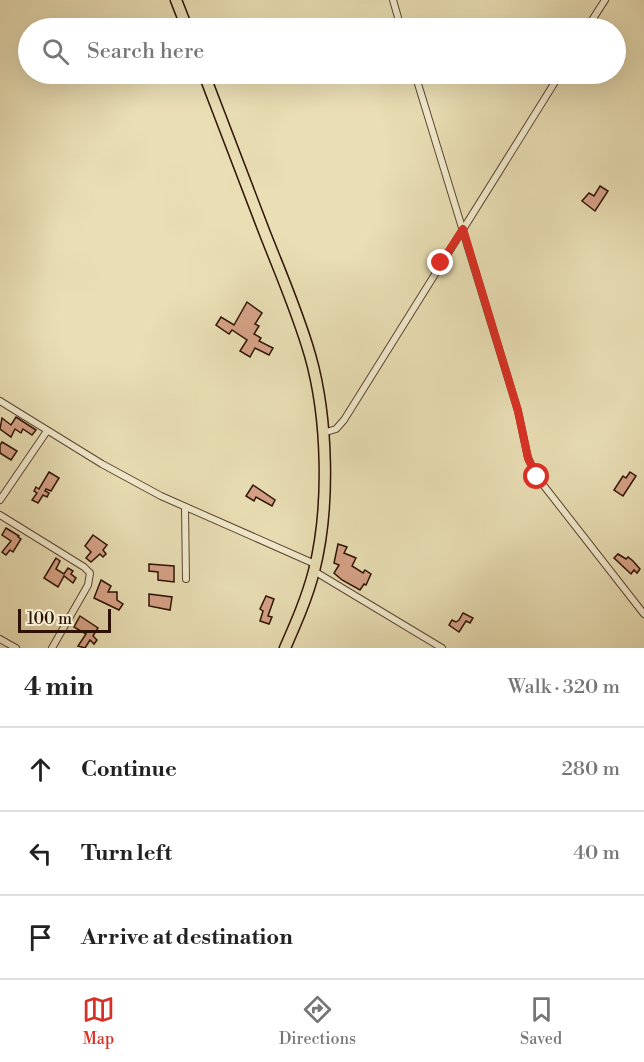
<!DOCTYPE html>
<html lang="en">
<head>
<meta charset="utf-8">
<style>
  :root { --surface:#fff; --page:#f2f2f2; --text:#222; --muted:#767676; --line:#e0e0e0; --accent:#d93025 }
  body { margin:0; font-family:"Libre Bodoni",serif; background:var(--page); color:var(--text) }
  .scale { position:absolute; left:18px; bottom:15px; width:93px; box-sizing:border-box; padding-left:6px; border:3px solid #2d1204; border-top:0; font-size:16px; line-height:21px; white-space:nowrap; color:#2d1204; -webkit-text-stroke:4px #f1eace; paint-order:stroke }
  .stop { position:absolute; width:18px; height:18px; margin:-14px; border:4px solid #d93025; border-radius:50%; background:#fff }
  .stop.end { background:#d93025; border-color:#fff; box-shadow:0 2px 6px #0008 }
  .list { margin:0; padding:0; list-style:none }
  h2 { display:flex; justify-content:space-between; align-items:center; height:78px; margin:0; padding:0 24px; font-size:26px }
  h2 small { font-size:20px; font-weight:400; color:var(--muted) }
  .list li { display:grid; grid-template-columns:39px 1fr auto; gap:18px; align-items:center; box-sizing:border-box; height:84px; padding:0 24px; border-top:2px solid var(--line) }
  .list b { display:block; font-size:22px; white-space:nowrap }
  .list em { font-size:20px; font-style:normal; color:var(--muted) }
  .icon { flex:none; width:33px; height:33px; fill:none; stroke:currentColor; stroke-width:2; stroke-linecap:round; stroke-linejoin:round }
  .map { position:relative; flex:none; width:644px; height:648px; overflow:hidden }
  .search { position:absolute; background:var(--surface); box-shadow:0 6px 24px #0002; left:18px; right:18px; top:18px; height:66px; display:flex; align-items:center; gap:15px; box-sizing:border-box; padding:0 21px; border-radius:33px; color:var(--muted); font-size:22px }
  .sheet { height:330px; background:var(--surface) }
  nav { display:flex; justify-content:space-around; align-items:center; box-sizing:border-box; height:84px; border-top:2px solid var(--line); background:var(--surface); font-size:16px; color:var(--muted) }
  nav a { display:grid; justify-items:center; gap:3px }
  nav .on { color:var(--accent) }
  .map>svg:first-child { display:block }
</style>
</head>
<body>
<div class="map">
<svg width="644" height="648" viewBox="0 0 644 648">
  <rect width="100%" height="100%" fill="#e9deb4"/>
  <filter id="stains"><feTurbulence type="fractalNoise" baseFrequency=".00333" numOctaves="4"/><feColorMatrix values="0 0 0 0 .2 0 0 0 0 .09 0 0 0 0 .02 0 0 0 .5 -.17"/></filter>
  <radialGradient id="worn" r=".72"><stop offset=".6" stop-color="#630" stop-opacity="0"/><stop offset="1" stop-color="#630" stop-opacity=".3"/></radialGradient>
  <g fill="#d6a287" stroke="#2d1204" stroke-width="1.5">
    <polygon points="600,186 608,191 595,211 582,201 589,193 594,196"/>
    <polygon points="247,302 262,313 255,324 259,326 254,334 261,338 259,341 273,348 269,355 255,348 250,357 240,351 247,340 232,330 229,334 216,325 221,317 234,325"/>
    <polygon points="16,417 36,430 32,435 23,429 21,433 15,429 11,437 0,429 2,418 11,425"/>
    <polygon points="2,442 17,451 11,460 0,453 0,445"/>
    <polygon points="49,472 59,478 51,491 46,489 45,491 49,493 47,497 43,495 38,503 32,500 37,493 34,491 36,487 39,489"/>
    <polygon points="630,472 636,476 623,496 614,490 623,476 626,478"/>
    <polygon points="253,485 275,500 272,506 256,497 254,501 246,496"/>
    <polygon points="6,528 19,536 18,537 21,539 13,552 10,550 6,555 2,552 11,541 2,535"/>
    <polygon points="93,535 107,545 103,550 106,554 103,557 100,554 91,562 86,558 91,552 85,546"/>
    <polygon points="338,544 347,547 344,553 356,558 352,566 363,573 365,570 371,574 366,585 364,584 360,590 342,580 334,573 339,565 334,563"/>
    <polygon points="618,554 626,559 628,557 633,561 640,569 637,573 634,570 631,574 614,558"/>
    <polygon points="56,558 60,561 56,569 64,574 68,568 73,571 71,574 76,578 73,583 64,576 58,587 44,578"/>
    <polygon points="149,564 174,566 174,582 158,580 158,572 149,571"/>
    <polygon points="101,580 111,586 108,592 117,592 117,600 123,604 119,610 94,598"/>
    <polygon points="149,594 172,597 170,610 149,606"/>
    <polygon points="266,596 274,599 268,616 272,617 269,624 260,621 263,611 260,609"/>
    <polygon points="463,613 473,618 470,623 466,621 459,632 449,625 452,620 456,622 459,620"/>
    <polygon points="80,616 98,628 93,636 97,640 94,644 90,640 85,648 78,646 86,634 74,627"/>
  </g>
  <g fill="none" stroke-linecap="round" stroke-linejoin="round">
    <g stroke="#5c4530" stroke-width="8">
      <g id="street">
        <polyline points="393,0 401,28"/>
        <polyline points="587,28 605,0"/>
        <polyline points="415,74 518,411 528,458 537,477 644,614"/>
        <polyline points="0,401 102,464 161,496 315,564"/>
        <polyline points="323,433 336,429 344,420 560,74"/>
        <polyline points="0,500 47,431"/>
        <polyline points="185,507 186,579"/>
        <polyline points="0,515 84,567 90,573 88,585 52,648"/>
        <polyline points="314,571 442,648"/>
        <polyline points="0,639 16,648"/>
      </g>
    </g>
    <g stroke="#2d1204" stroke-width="13">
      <g id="highway">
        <polyline points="176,0 187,28"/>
        <path d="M 204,74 C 224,126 244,178 264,231 C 280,272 298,313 310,355 C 328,418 330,508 314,571 C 307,598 296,623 285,648"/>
      </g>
    </g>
    <use href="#street" stroke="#f1eace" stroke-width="6"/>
    <use href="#highway" stroke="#e9deb4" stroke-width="10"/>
  </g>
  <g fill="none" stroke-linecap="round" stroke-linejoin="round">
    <polyline stroke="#d93025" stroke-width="8" points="441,263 463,229 518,411 528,458 537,477"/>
  </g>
  <rect width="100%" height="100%" filter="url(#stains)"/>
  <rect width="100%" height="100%" fill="url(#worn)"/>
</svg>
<div class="scale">100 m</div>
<div class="stop" style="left:537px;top:477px"></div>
<div class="stop end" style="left:441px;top:263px"></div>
<div class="search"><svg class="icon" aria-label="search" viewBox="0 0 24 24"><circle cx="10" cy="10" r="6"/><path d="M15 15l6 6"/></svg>Search here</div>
</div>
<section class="sheet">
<h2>4 min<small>Walk · 320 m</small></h2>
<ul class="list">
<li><svg class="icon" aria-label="ahead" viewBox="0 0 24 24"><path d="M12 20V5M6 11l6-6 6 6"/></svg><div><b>Continue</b></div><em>280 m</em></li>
<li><svg class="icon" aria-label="left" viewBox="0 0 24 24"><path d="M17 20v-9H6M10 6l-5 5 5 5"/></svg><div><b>Turn left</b></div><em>40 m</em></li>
<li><svg class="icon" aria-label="arrive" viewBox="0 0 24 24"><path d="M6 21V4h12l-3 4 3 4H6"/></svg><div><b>Arrive at destination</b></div></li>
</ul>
</section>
<nav>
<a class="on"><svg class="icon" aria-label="map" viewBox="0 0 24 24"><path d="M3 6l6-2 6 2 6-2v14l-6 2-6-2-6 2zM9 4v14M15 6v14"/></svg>Map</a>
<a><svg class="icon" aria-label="directions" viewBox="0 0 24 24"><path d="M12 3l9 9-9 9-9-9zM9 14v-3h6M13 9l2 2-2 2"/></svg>Directions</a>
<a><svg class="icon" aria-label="saved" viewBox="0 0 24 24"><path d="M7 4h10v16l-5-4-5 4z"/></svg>Saved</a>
</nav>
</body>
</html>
